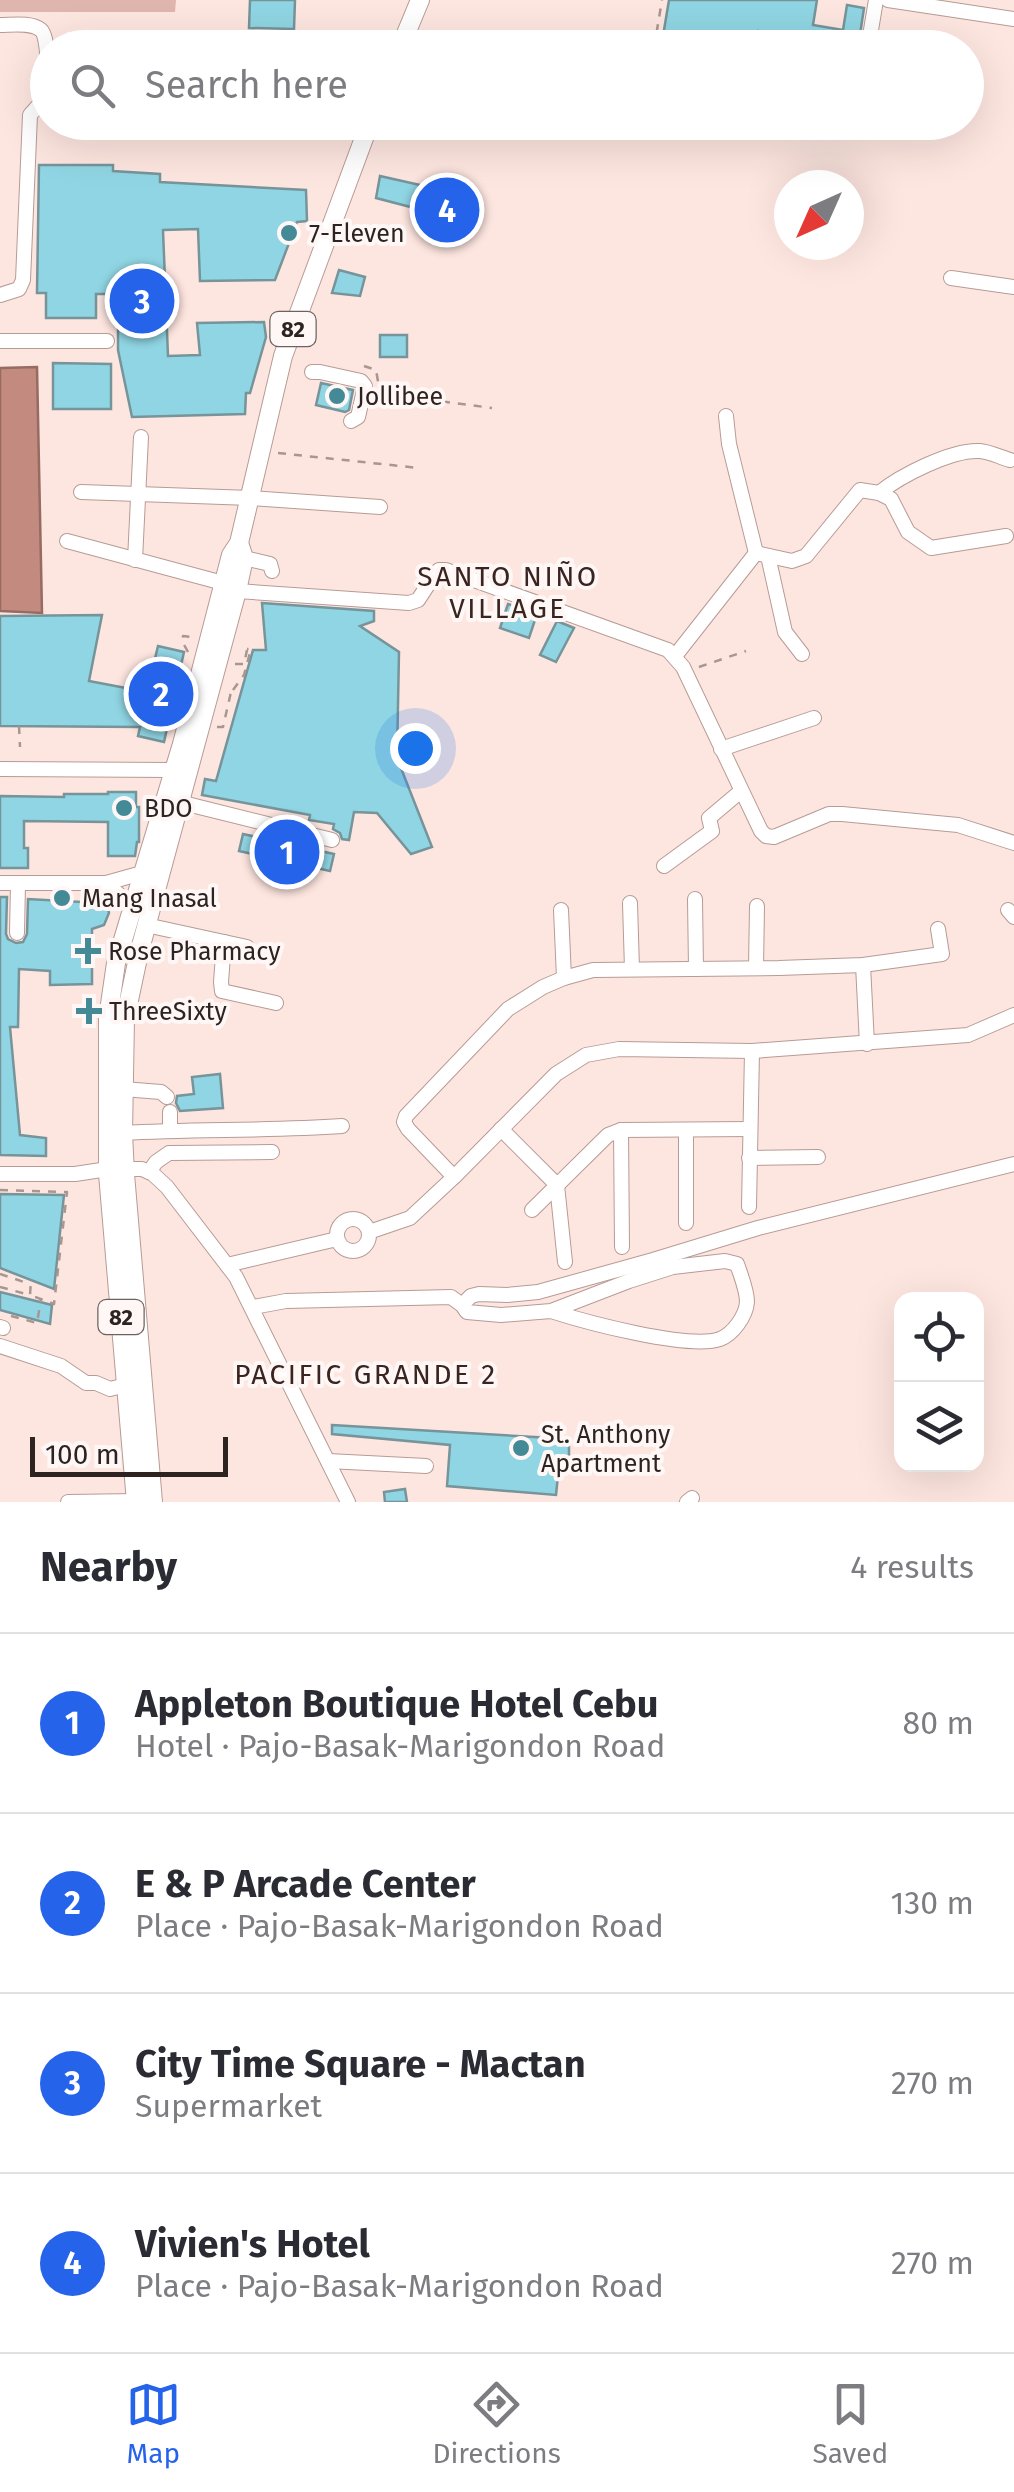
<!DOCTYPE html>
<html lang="en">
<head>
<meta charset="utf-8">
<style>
  :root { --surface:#fff; --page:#f2f2f3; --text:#2b2b33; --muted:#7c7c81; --line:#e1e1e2; --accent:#2563eb }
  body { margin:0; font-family:"Fira Sans",sans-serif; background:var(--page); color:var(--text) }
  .controls { position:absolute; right:30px; bottom:30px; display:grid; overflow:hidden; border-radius:20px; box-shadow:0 10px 40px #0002 }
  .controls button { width:90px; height:90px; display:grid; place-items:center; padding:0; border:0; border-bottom:2px solid var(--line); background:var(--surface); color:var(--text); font:50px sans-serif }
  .compass { position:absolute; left:774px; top:170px; width:90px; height:90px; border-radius:50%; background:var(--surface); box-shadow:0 10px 40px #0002; rotate:225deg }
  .scale { position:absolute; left:30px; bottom:25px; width:198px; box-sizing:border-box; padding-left:10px; border:5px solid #2d2320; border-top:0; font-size:28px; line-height:35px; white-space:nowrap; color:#2d2320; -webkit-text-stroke:8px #fef7f6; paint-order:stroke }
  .you { position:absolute; left:415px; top:748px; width:35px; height:35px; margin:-25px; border:8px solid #fff; border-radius:50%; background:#1a73e8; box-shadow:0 0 0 15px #1a73e833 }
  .badge { display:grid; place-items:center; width:65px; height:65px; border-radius:50%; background:var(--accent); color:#fff; font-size:32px; font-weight:700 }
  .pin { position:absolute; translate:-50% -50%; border:5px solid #fff; box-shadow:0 2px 10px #0006 }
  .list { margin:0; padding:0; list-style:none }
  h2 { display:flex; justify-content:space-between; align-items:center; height:130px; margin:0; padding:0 40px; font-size:42px }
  h2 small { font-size:32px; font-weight:400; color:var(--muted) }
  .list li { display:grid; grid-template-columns:65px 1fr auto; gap:30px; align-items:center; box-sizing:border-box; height:180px; padding:0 40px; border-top:2px solid var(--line) }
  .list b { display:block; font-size:38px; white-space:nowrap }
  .list p { margin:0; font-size:32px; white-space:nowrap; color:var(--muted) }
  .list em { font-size:32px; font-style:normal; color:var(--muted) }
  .icon { flex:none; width:55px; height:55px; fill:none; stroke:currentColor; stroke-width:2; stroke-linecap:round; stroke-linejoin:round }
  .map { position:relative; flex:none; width:1014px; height:1502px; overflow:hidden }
  .search { position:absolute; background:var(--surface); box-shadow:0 10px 40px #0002; left:30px; right:30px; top:30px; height:110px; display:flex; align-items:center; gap:25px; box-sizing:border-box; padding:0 35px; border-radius:55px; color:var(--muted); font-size:38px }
  .sheet { height:850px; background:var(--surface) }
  nav { display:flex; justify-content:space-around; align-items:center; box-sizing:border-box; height:140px; border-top:2px solid var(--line); background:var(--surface); font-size:28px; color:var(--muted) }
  nav a { display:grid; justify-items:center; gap:5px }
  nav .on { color:var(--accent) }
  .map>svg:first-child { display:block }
</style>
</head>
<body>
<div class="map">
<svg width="1014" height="1502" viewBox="0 0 1014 1502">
  <rect width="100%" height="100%" fill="#fee6e0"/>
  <polygon fill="#deb6ae" points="0,0 176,0 175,12 0,12"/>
  <polygon fill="#c38a7f" stroke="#966b62" stroke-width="2.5" points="37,367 42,613 0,611 0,368"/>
  <g fill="#90d5e3" stroke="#76949a" stroke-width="2.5">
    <polygon points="250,0 295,0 294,29 249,28"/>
    <polygon points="669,0 817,0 813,25 843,30 847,5 864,8 858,48 817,48 818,42 758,31 755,48 661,48"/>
    <polygon points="39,165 113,165 113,171 160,174 160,182 306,190 307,221 297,222 275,280 200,281 198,229 163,230 168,356 200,355 197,323 264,322 266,337 250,393 246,393 245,414 132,417 118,350 118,294 96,294 96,318 46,318 46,293 37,293"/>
    <polygon points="380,176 469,196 472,223 376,198"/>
    <polygon points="339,270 365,277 360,296 332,293"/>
    <rect x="380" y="335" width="27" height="22"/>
    <polygon points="53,363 111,364 111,409 53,409"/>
    <polygon points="321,383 353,390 349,410 345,412 316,405"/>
    <polygon points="262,603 374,611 374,621 360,626 399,652 397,758 432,847 411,854 377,813 354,812 349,840 342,839 340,833 333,829 334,824 309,820 310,815 202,795 205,779 216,781 253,650 266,650"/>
    <polygon points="508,604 537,614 529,638 500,628"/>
    <polygon points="102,615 89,681 147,692 158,646 184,652 164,742 138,736 140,727 0,726 0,616"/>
    <polygon points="557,621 574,628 556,662 540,655"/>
    <polygon points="108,792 136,792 136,807 139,807 139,842 137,842 135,856 108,856 108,822 24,821 24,848 28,848 28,868 0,868 0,796 64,797 64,794 108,794"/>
    <polygon points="243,834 334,854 330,871 239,851"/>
    <polygon points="0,897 7,897 6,934 8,939 16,943 23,942 27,934 28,899 82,902 93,897 106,901 109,913 104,925 92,929 92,984 50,985 50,971 19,969 18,1027 10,1027 20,1135 46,1138 46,1156 0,1155"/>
    <polygon points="220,1074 223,1108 180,1111 176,1103 177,1096 194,1094 192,1077"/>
    <polygon points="0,1194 64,1195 54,1289 0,1268"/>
    <polygon points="0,1292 52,1305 50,1324 0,1310"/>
    <polygon points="332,1425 569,1439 569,1456 560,1456 556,1495 447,1486 450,1445 332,1434"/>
    <polygon points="405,1489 407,1502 385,1502 384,1492"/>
  </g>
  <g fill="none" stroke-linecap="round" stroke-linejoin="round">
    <g stroke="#b79b95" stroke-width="16">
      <g id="minor">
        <polyline points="888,0 1014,19"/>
        <path d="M 0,25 C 12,25 31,22 41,30 C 49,37 49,84 45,95 C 43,102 35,109 30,115 L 23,280 L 19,289 L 0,295"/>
        <polyline points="405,36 451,48"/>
        <polyline points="868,48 876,0"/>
        <polyline points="449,122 481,127"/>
        <polyline points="951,278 1014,287"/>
        <polyline points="0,341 107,341"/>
        <polyline points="312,372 320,372 361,381 365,386 358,417 351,421"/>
        <polyline points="726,416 729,444 756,553 792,561 806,556 860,490 879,493 891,499 908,532 931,548 1006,536"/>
        <polyline points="81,492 251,498 380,507"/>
        <path d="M 879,493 C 900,476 952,449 980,451 C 990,452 1000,457 1010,460"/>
        <polyline points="67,541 223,583"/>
        <polyline points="768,556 785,632 802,654"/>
        <polyline points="244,558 270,564 272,571"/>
        <polyline points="135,560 141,437"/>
        <polyline points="237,591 409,603 418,600 435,574 439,570 446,570 668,650 683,667 761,831 766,836 774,837 829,814 842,814 958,825 1014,843"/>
        <polyline points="675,656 756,553"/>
        <polyline points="721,749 814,718"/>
        <polyline points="0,769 173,770"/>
        <polyline points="179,802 332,840"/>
        <polyline points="664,866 712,831 709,818 741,791"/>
        <polyline points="0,883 106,883 142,873"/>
        <polyline points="106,883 133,907"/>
        <polyline points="695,899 696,969"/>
        <polyline points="630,903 632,969"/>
        <polyline points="561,910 564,978"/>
        <polyline points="1008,910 1014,917"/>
        <polyline points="146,925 247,947"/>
        <polyline points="17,933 18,883"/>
        <polyline points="224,942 221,982 222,991 276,1003"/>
        <polyline points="863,965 867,1044"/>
        <polyline points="756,968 757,906"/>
        <polyline points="123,1089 161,1092 167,1097"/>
        <polyline points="170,1112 170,1130"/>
        <polyline points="501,1129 557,1185 565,1262"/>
        <polyline points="621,1130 622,1247"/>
        <path d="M 123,1133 C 196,1129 269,1131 342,1126"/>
        <polyline points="749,1158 818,1157"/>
        <polyline points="149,1172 156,1162 169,1153 272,1152"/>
        <polyline points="0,1174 75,1174 108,1169 142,1169 153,1174 167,1187 236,1277 348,1502"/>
        <polyline points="454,1177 408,1129 404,1122 406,1116 508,1009 543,987 564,978 593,970 779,968 863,965 942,954 938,929"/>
        <polyline points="749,1207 752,1051"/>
        <polyline points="532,1210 608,1135 621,1130 750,1129"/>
        <circle cx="353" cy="1235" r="16"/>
        <polyline points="686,1223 686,1130"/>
        <polyline points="369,1232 410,1218 454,1177 556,1074 586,1055 619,1049 752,1051 968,1035 1014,1015"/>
        <polyline points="227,1265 337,1239"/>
        <polyline points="462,1305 471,1296 479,1294 507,1295 538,1292 653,1260 758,1228 1014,1164"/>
        <path d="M 253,1307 L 286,1301 L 451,1297 L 462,1305 L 467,1312 L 501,1315 L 551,1311 L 629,1281 L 673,1267 L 725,1261 L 737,1264 C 741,1276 747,1290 747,1302 C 746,1316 733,1334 720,1339 C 689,1350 585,1322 551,1311"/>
        <polyline points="0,1327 3,1328"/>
        <polyline points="0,1346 61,1366 86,1383 96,1383 110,1389 126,1385"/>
        <polyline points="328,1461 426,1466"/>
        <polyline points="68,1502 136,1501"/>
        <polyline points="687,1502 692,1498"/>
      </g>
    </g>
    <g stroke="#b79b95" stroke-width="20">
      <g id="major">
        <polyline points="400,48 420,0"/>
        <polyline points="136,1502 108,1174 108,1018 116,963 182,744 231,555 239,543 283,356 370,122"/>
        <polyline points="153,1502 125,1174 123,1133 125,1019 139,953 237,591 244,558 239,543"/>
      </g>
    </g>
    <g stroke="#a89691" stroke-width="2.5" stroke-dasharray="8 8" stroke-linecap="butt">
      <polyline points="654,48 662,0"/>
      <polyline points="364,366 376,370 379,387 387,394 492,408"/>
      <polyline points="278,453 419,468"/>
      <polyline points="188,652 182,641 183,636 192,637"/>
      <polyline points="235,664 244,664 247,650"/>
      <polyline points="699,667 746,651"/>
      <polyline points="233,690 244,675 251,649 247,649"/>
      <polyline points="19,726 20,747"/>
      <polyline points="217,727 223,727 231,692 228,689"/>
      <polyline points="0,1190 67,1192 54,1304 30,1295"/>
      <polyline points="0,1274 30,1284"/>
      <polyline points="0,1287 30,1295 31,1280"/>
      <polyline points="11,1316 37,1323 41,1299"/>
    </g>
    <use href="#minor" stroke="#fff" stroke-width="14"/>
    <use href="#major" stroke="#fff" stroke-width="18"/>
  </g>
  <g fill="#448996" stroke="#fef7f6" stroke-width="4">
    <circle cx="289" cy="233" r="10"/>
    <circle cx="337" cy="396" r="10"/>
    <circle cx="124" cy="808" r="10"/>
    <circle cx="62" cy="898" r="10"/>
    <path d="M83 936h10v10h10v10h-10v10h-10v-10h-10v-10h10z"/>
    <path d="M84 996h10v10h10v10h-10v10h-10v-10h-10v-10h10z"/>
    <circle cx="521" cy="1448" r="10"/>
  </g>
  <g text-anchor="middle" stroke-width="8" stroke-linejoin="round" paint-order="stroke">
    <g fill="#fef7f6" stroke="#6c6360" stroke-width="2.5">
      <rect x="270.5" y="312" width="45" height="34" rx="8"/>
      <rect x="98.5" y="1300" width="45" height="34" rx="8"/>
    </g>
    <g font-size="22" font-weight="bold" fill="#2d2320">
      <text x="293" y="337">82</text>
      <text x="121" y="1325">82</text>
    </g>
    <g font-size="25" fill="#2d2320" stroke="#fef7f6" text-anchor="start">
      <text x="309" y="242">7-Eleven</text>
      <text x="357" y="405">Jollibee</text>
      <text x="144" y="817">BDO</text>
      <text x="82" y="907">Mang Inasal</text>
      <text x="108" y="960">Rose Pharmacy</text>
      <text x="109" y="1020">ThreeSixty</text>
      <text x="541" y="1443">St. Anthony<tspan x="541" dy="29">Apartment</tspan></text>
    </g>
    <g font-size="28" letter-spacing="2.5" fill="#39241f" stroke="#fef7f6">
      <text x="508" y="586">SANTO NIÑO<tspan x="508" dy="32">VILLAGE</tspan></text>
      <text x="366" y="1384">PACIFIC GRANDE 2</text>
    </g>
  </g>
</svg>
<div class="controls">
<button><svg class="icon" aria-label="locate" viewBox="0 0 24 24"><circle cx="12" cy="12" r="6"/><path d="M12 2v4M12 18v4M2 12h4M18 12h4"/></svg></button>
<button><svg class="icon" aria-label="layers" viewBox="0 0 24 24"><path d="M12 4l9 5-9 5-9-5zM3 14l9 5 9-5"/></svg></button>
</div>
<svg class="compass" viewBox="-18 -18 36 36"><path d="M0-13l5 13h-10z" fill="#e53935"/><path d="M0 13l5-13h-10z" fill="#7c7c81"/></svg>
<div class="scale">100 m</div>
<div class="you"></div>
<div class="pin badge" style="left:287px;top:852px">1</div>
<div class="pin badge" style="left:161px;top:694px">2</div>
<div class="pin badge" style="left:142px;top:301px">3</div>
<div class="pin badge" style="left:447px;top:210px">4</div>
<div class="search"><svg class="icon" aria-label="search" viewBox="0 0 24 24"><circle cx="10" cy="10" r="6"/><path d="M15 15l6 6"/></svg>Search here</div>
</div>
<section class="sheet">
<h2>Nearby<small>4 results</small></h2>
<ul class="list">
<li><span class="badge">1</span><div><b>Appleton Boutique Hotel Cebu</b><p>Hotel · Pajo-Basak-Marigondon Road</p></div><em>80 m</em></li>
<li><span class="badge">2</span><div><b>E &amp; P Arcade Center</b><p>Place · Pajo-Basak-Marigondon Road</p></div><em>130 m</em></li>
<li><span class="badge">3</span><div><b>City Time Square - Mactan</b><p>Supermarket</p></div><em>270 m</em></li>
<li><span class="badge">4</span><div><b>Vivien's Hotel</b><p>Place · Pajo-Basak-Marigondon Road</p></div><em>270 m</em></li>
</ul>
</section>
<nav>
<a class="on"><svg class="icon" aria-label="map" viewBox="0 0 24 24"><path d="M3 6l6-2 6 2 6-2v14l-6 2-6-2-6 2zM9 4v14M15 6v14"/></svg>Map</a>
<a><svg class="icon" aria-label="directions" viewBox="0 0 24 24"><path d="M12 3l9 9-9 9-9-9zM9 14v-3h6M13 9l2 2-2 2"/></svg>Directions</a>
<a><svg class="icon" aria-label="saved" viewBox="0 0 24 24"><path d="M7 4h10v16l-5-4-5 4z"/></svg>Saved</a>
</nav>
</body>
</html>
